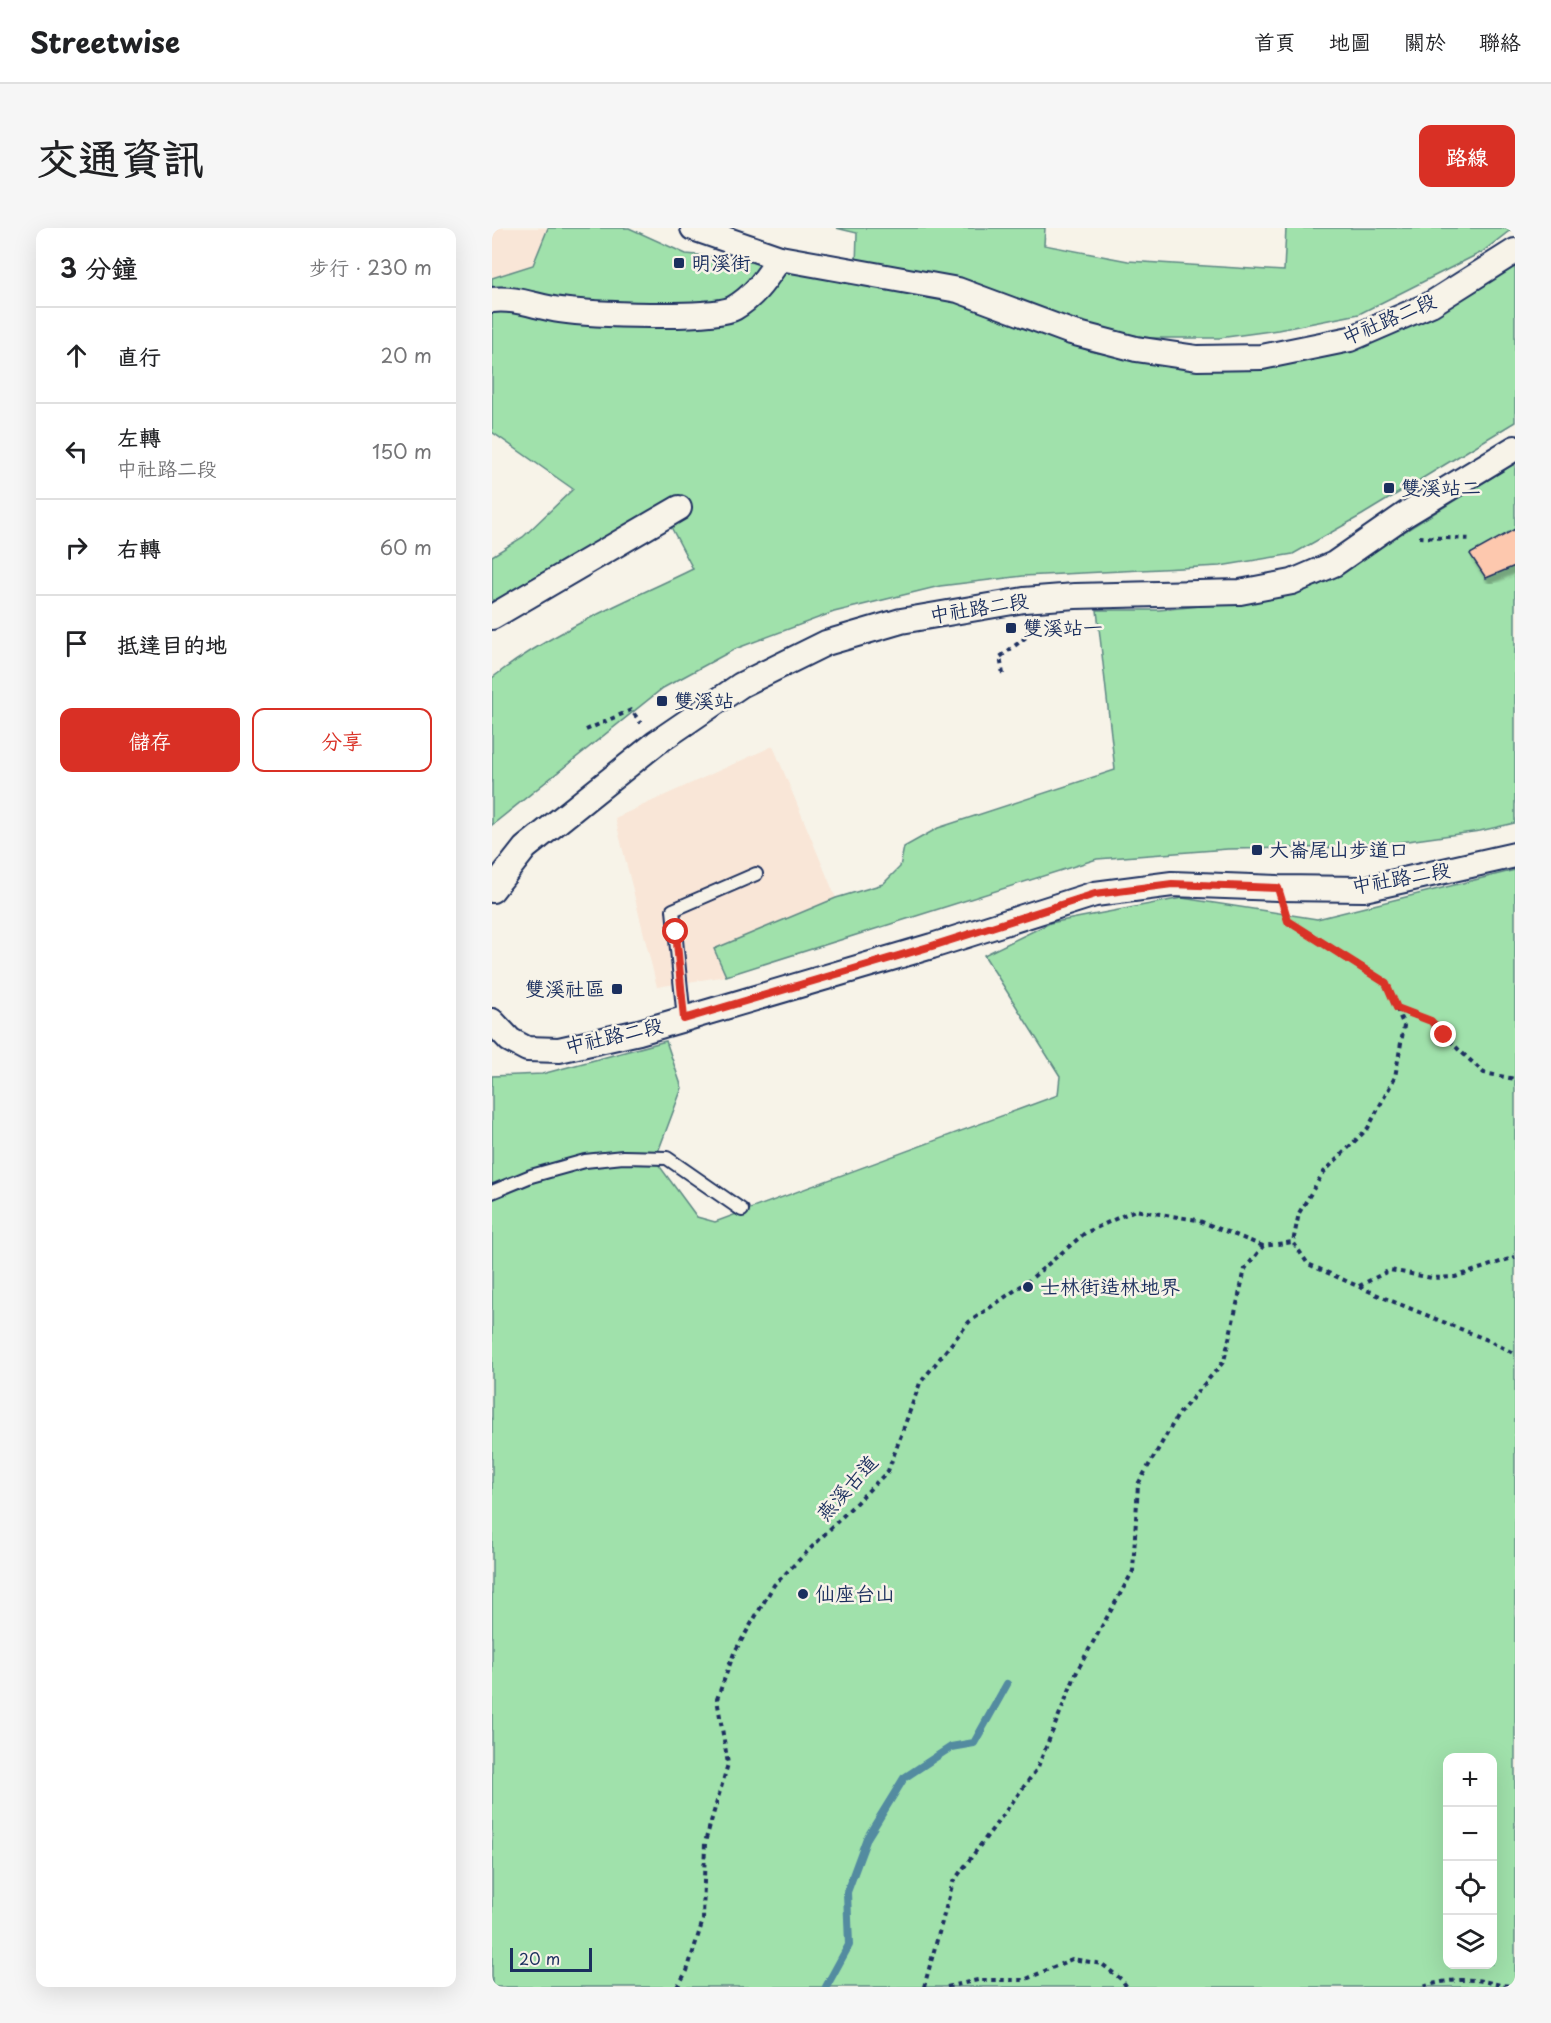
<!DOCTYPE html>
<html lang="zh-TW">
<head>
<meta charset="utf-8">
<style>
  :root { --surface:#fff; --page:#f6f6f6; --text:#202124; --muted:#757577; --line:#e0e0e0; --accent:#d93025 }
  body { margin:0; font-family:"Playpen Sans","LXGW WenKai TC",sans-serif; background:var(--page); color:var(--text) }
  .controls { position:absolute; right:18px; bottom:18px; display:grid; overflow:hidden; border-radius:12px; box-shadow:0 6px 24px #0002 }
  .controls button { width:54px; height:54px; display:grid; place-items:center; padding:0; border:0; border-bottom:2px solid var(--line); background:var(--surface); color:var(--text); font:30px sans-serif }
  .scale { position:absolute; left:18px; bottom:15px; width:82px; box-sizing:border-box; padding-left:6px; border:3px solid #1b2f5e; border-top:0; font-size:16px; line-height:21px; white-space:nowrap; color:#1b2f5e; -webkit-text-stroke:4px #f7f3e8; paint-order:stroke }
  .stop { position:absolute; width:18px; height:18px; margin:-14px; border:4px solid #d93025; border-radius:50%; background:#fff }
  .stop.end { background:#d93025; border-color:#fff; box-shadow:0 2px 6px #0008 }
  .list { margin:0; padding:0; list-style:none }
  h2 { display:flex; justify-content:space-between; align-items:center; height:78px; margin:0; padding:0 24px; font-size:26px }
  h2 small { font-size:20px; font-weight:400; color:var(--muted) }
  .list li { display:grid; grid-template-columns:39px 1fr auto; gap:18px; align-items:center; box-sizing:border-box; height:96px; padding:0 24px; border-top:2px solid var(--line) }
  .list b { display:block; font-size:22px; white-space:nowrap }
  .list p { margin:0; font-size:20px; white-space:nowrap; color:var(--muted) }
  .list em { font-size:20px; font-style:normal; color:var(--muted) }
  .actions { display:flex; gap:12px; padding:18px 24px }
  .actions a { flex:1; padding:14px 0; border:2px solid var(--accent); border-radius:12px; text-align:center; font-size:21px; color:var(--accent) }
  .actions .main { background:var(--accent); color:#fff }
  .icon { flex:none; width:33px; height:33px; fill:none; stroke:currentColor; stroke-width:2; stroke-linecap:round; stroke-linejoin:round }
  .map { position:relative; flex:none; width:1023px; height:1759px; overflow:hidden; border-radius:12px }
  header { display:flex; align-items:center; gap:36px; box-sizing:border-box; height:84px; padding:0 30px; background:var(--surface); border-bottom:2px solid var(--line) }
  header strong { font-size:28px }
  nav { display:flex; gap:33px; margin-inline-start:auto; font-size:21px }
  .intro { display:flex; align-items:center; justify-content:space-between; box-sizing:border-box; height:144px; padding:0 36px }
  h1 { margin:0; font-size:42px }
  .button { padding:15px 27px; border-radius:12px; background:var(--accent); color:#fff; font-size:21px; font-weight:700 }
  main { display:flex; gap:36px; padding:0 36px }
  aside { flex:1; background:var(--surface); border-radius:12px; box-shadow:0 6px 24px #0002 }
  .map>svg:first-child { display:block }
</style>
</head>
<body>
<header>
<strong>Streetwise</strong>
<nav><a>首頁</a><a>地圖</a><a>關於</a><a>聯絡</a></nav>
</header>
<div class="intro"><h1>交通資訊</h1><a class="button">路線</a></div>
<main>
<aside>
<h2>3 分鐘<small>步行 · 230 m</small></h2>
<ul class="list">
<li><svg class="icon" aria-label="ahead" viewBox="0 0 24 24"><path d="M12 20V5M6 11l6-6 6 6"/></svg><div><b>直行</b></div><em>20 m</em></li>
<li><svg class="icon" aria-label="left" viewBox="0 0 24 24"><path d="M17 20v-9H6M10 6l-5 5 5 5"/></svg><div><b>左轉</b><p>中社路二段</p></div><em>150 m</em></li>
<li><svg class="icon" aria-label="right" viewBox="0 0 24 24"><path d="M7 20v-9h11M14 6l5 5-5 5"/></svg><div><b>右轉</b></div><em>60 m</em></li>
<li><svg class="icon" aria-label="arrive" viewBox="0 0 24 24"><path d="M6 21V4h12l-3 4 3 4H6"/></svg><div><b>抵達目的地</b></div></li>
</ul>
<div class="actions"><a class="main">儲存</a><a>分享</a></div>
</aside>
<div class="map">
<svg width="1023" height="1759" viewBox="0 0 1023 1759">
  <defs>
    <filter id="shadow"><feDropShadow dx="3.5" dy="6" stdDeviation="1.5" flood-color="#0004"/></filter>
  </defs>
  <rect width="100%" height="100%" fill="#f7f3e8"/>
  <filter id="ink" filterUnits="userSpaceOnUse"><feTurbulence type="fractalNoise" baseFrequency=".0167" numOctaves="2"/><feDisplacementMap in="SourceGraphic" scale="12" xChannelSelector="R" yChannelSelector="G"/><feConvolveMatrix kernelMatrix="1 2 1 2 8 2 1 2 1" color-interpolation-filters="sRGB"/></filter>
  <g filter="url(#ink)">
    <g fill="#f9e6d7">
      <polygon points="0,0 56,0 41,37 0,50"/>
      <polygon points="281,518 344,670 222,721 234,748 165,759 123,590"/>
    </g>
    <g fill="#a0e1ab" stroke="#5e8884" stroke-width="1.5" fill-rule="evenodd">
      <path d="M 56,0 L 137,0 L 194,26 L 272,33 L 450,68 L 534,97 L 600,124 L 708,139 L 785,134 L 834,129 L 873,118 L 921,97 L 1023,33 L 1023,194 L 870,287 L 801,326 L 728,338 L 531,348 L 448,358 L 342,384 L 243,421 L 171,460 L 0,597 L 0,450 C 60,403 133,374 201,341 L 179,299 L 35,377 L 0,401 L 0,328 L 31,309 L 81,261 L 0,204 L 0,50 L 41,37 Z"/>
      <polygon points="344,0 553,0 552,17 636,33 792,43 794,0 1021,0 990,24 867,86 786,102 727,110 658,110 584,97 364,38 365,5"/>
      <polygon points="1023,235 1023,595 988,603 872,619 736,621 605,631 234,748 222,721 344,670 391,656 408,639 412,619 446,600 623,542 605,382 667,382 739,375 825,358"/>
      <path d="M 1023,642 L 1023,1759 L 0,1759 L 0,848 L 50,846 L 174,813 L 190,860 L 163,932 L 205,989 L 223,994 L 566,867 L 568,848 L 492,727 L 558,695 L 690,670 L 825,691 ZM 956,1530 L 1000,1530 L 1000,1736 L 956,1736 Z"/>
    </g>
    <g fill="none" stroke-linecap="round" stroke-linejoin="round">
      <polyline stroke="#528ba0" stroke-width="8" points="334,1759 357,1717 355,1664 375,1610 412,1550 459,1519 482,1515 515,1456"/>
    </g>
    <polygon fill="#fdc8ae" stroke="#1b2f5e" stroke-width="1.5" filter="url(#shadow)" points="1023,301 1023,338 994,350 978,326"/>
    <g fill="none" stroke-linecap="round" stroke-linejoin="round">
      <g stroke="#1b2f5e" stroke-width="16">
        <g id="lane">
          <polyline points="192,791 181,682 264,646"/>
          <polyline points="0,964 39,948 93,933 131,929 175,930 250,982"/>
        </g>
      </g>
      <g stroke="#1b2f5e" stroke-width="28">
        <g id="street">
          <polyline points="201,0 288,30 466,62 579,104 644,121 705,130 770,129 858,111 939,76 1023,23"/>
          <path d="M 0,72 C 23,69 45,79 68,82 C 95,86 222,92 242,80 C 264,67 274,50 288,30"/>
          <polyline points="0,389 187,280"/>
          <polyline points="0,662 33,620 164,515 249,457 334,415 409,393 532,372 583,368 748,364 800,354 842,336 914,286 1023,220"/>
          <polyline points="0,793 18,812 35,821 67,822 147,804 192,791 440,718 603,666 680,656 786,660 872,661 1023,627"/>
        </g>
      </g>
      <g stroke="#1b2f5e" stroke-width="4" stroke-dasharray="4.5 4.5" stroke-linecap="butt">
        <polyline points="927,309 980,311"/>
        <polyline points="511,446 508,429 537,407 535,396"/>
        <polyline points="94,502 139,482 149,495"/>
        <polyline points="793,684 796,693 894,755 912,798 903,849 876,900 831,945 807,985 801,1014 816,1036 890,1069 998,1113 1023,1126"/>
        <polyline points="905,781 939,793 966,821 992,845 1023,851"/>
        <polyline points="867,1058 898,1042 940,1050 963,1049 1023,1029"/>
        <polyline points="185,1759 195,1743 211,1692 213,1614 236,1536 225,1471 242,1425 282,1357 396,1243 428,1155 477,1094 535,1054 593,1005 643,982 705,992 771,1018"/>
        <polyline points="432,1759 461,1654 545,1541 586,1441 641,1343 646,1256 686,1187 732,1133 753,1041 771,1018 801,1014"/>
        <polyline points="455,1759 486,1752 532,1752 580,1731 610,1736 629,1751 635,1759"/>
        <path d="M 932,1759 C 944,1753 976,1750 990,1753 C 1002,1755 1011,1759 1023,1757"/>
      </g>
      <use href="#lane" stroke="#f7f3e8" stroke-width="12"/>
      <use href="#street" stroke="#f7f3e8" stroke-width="24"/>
    </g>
  </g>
  <g fill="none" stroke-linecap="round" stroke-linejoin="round" filter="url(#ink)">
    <polyline stroke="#d93025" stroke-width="8" points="184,704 192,791 440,718 603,666 680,656 786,660 796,693 894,755 905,780 939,793 952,807"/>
  </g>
  <g fill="#1b2f5e" stroke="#f7f3e8" stroke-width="2">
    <rect x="181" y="29" width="12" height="12" rx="3"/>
    <rect x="891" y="254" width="12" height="12" rx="3"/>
    <rect x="513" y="394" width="12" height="12" rx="3"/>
    <rect x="164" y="467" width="12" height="12" rx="3"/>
    <rect x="759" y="616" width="12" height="12" rx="3"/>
    <rect x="119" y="755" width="12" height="12" rx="3"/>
    <circle cx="536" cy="1059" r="6"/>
    <circle cx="311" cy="1366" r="6"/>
  </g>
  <g text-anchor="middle" stroke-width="5" stroke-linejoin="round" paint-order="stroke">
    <g font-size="20" fill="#1b2f5e" stroke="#f7f3e8" text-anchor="start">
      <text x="199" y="42">明溪街</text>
      <text x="909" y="267">雙溪站二</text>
      <text x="531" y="407">雙溪站一</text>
      <text x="182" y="480">雙溪站</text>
      <text x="777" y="629">大崙尾山步道口</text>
      <text x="113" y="768" text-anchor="end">雙溪社區</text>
      <text x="548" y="1066">士林街造林地界</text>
      <text x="323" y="1373">仙座台山</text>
    </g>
    <g font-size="20" fill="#1b2f5e" stroke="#f7f3e8">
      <text transform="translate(897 91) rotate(-23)" y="7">中社路二段</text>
      <text transform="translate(487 380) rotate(-9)" y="7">中社路二段</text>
      <text transform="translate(909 650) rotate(-10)" y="7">中社路二段</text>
      <text transform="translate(122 808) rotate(-13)" y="7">中社路二段</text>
      <text transform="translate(355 1260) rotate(-48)" y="7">燕溪古道</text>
    </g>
  </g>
</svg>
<div class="controls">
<button>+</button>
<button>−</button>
<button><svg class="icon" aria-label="locate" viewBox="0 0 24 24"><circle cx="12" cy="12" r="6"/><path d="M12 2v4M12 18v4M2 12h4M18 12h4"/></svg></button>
<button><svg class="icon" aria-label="layers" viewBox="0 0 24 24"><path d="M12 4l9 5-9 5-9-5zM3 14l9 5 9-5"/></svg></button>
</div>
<div class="scale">20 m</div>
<div class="stop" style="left:184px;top:704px"></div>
<div class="stop end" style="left:952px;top:807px"></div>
</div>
</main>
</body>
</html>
